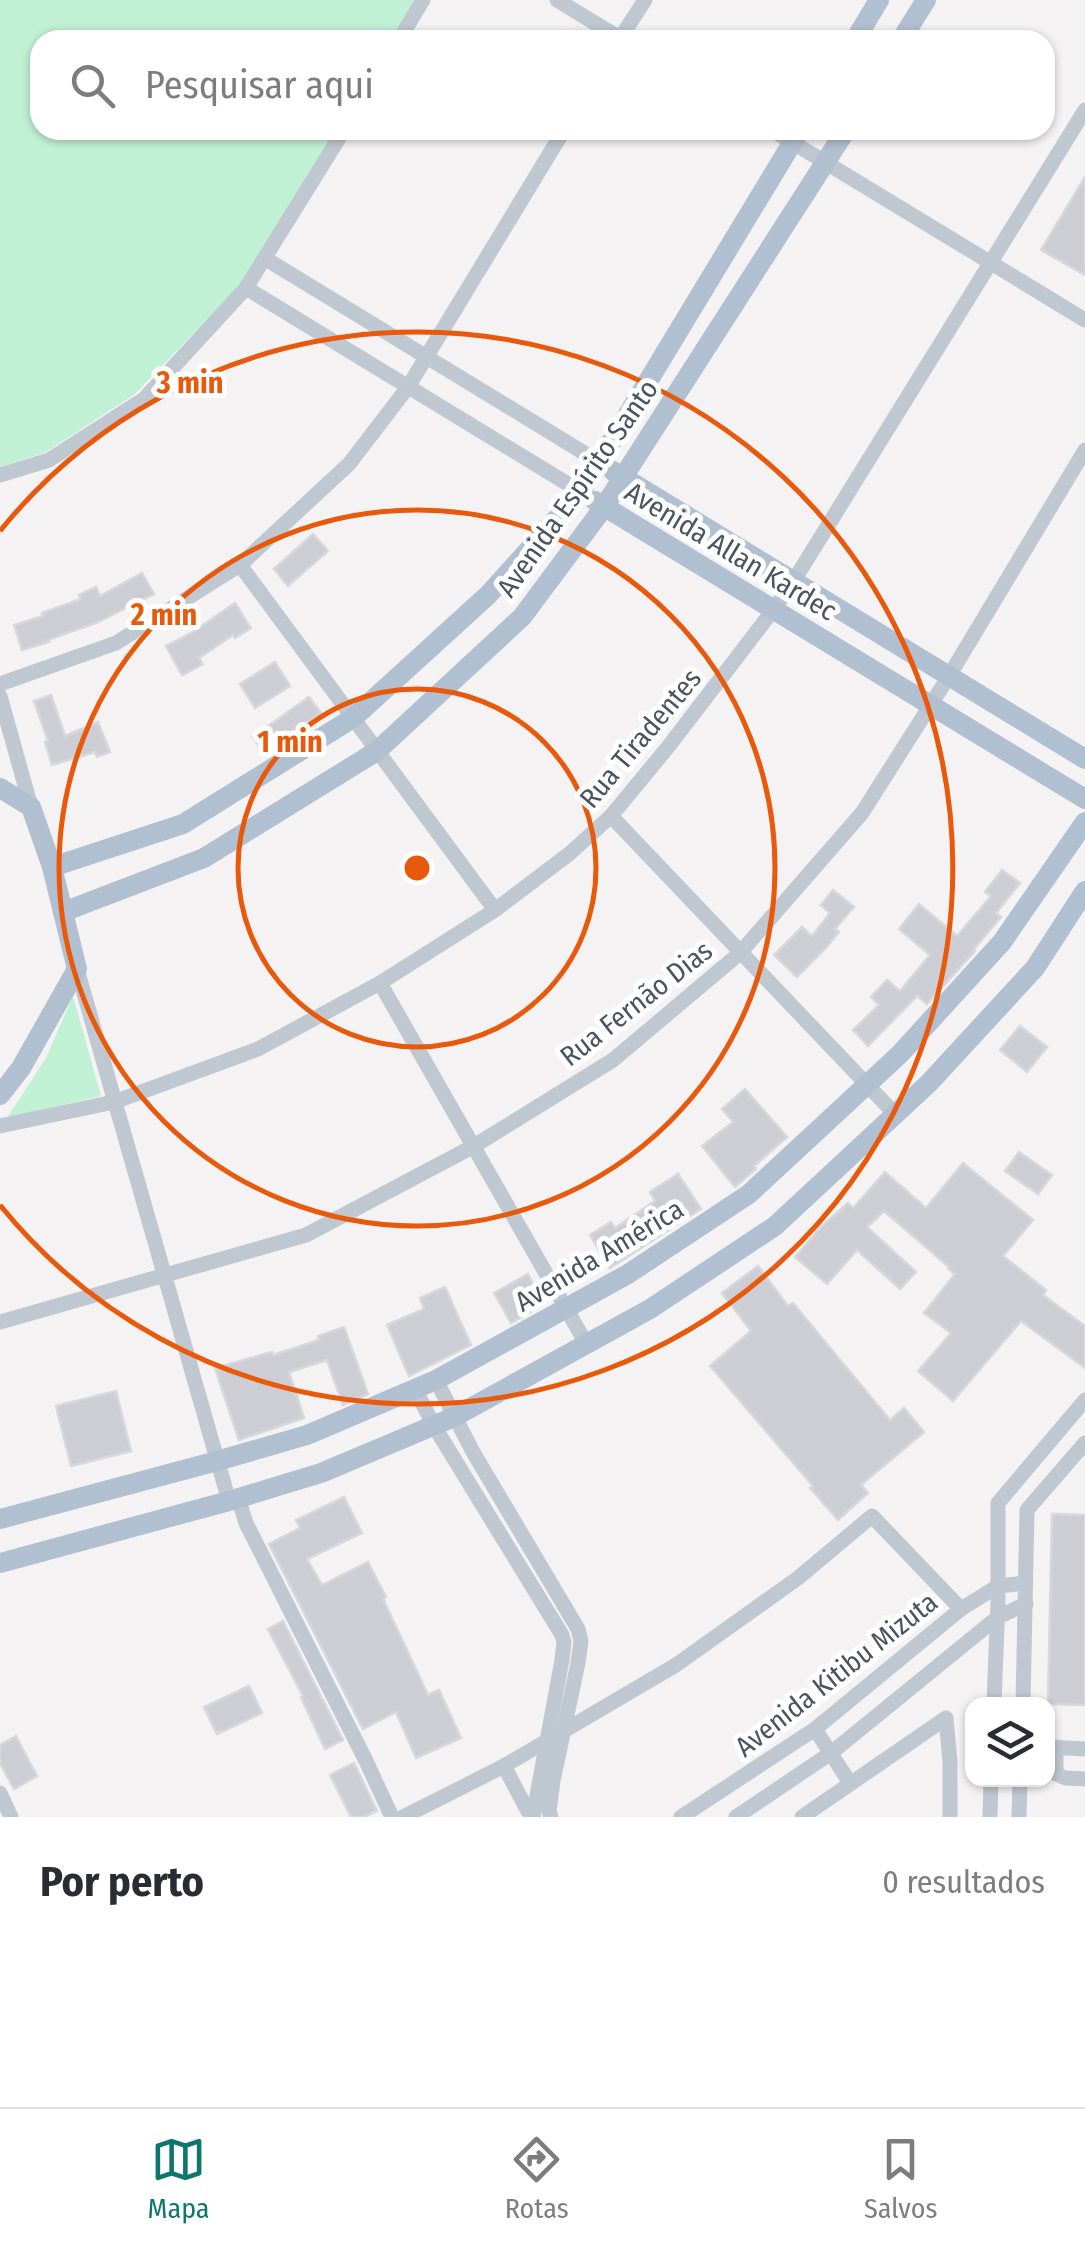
<!DOCTYPE html>
<html lang="pt">
<head>
<meta charset="utf-8">
<style>
  :root { --surface:#fff; --page:#f7f7f7; --text:#2b2b33; --muted:#7c7c81; --line:#e1e1e2; --accent:#0f766e }
  body { margin:0; font-family:"Fira Sans Condensed",sans-serif; background:var(--page); color:var(--text) }
  .controls { position:absolute; right:30px; bottom:30px; display:grid; overflow:hidden; border-radius:20px; box-shadow:0 2px 8px #0004 }
  .controls button { width:90px; height:90px; display:grid; place-items:center; padding:0; border:0; border-bottom:2px solid var(--line); background:var(--surface); color:var(--text); font:50px sans-serif }
  .list { margin:0; padding:0; list-style:none }
  h2 { display:flex; justify-content:space-between; align-items:center; height:130px; margin:0; padding:0 40px; font-size:42px }
  h2 small { font-size:32px; font-weight:400; color:var(--muted) }
  .icon { flex:none; width:55px; height:55px; fill:none; stroke:currentColor; stroke-width:2; stroke-linecap:round; stroke-linejoin:round }
  .map { position:relative; flex:none; width:1085px; height:1817px; overflow:hidden }
  .search { position:absolute; background:var(--surface); box-shadow:0 2px 8px #0004; left:30px; right:30px; top:30px; height:110px; display:flex; align-items:center; gap:25px; box-sizing:border-box; padding:0 35px; border-radius:30px; color:var(--muted); font-size:38px }
  .sheet { height:290px; background:var(--surface) }
  nav { display:flex; justify-content:space-around; align-items:center; box-sizing:border-box; height:140px; border-top:2px solid var(--line); background:var(--surface); font-size:28px; color:var(--muted) }
  nav a { display:grid; justify-items:center; gap:5px }
  nav .on { color:var(--accent) }
  .map>svg:first-child { display:block }
</style>
</head>
<body>
<div class="map">
<svg width="1085" height="1817" viewBox="0 0 1085 1817">
  <rect width="100%" height="100%" fill="#f4f2f2"/>
  <g fill="#c1f1d5">
    <polygon points="0,0 417,0 392,40 40,40 40,130 337,130 244,281 135,394 46,452 0,467"/>
    <polygon points="73,996 101,1096 7,1118 46,1058"/>
  </g>
  <g fill="#ccced4" stroke="#d6d8dd" stroke-width="2.5">
    <polygon points="1085,177 1085,275 1041,250"/>
    <polygon points="313,534 328,551 288,586 274,569"/>
    <polygon points="142,573 154,594 98,622 48,640 49,642 22,650 14,625 43,616 42,613 81,599 79,595 96,587 100,596"/>
    <polygon points="235,603 251,628 235,638 233,635 199,658 203,664 182,675 166,646 193,632"/>
    <polygon points="275,662 290,686 255,708 240,684"/>
    <polygon points="51,695 65,736 98,722 110,752 97,757 95,752 52,765 45,742 48,741 34,701"/>
    <polygon points="309,697 321,713 264,753 253,737"/>
    <polygon points="1002,870 1020,883 996,913 1001,917 974,949 975,951 927,1004 917,996 868,1046 853,1030 879,1005 871,997 887,980 900,991 930,955 899,929 919,904 957,936 991,896 985,892"/>
    <polygon points="833,890 854,907 835,929 839,932 826,948 797,977 774,955 802,927 812,936 830,913 821,905"/>
    <polygon points="1020,1026 1047,1047 1027,1072 1000,1050"/>
    <polygon points="745,1089 787,1137 754,1166 756,1169 735,1187 702,1146 733,1122 722,1109"/>
    <polygon points="1019,1152 1052,1175 1038,1194 1005,1171"/>
    <polygon points="963,1163 1033,1220 1003,1256 1046,1290 1043,1295 1085,1326 1085,1368 1021,1321 953,1401 918,1371 951,1333 924,1313 955,1274 948,1269 949,1267 884,1211 867,1227 916,1272 900,1289 857,1250 827,1284 795,1257 821,1227 848,1203 853,1208 885,1172 926,1208"/>
    <polygon points="678,1174 701,1209 610,1268 590,1235 611,1222 615,1228 655,1201 650,1192"/>
    <polygon points="758,1266 788,1306 793,1303 890,1420 904,1408 924,1432 861,1485 868,1493 838,1520 810,1488 813,1486 710,1366 751,1331 722,1293"/>
    <polygon points="528,1274 544,1304 511,1323 494,1293"/>
    <polygon points="445,1287 471,1345 409,1376 387,1325 424,1309 420,1298"/>
    <polygon points="344,1327 368,1394 343,1405 327,1360 289,1372 304,1418 239,1440 215,1368 272,1352 273,1355 319,1340 318,1336"/>
    <polygon points="116,1391 131,1451 71,1466 56,1406"/>
    <polygon points="344,1497 362,1533 307,1559 322,1585 368,1562 386,1597 383,1599 428,1695 439,1690 461,1738 416,1758 396,1712 363,1729 269,1544 300,1528 296,1520"/>
    <polygon points="1052,1514 1085,1515 1085,1705 1048,1704"/>
    <polygon points="283,1621 343,1740 325,1749 301,1697 303,1696 268,1629"/>
    <polygon points="249,1686 262,1713 217,1734 204,1707"/>
    <polygon points="16,1736 37,1776 14,1789 0,1763 0,1745"/>
    <polygon points="354,1763 377,1811 364,1817 351,1817 330,1775"/>
  </g>
  <g fill="none" stroke-linecap="round" stroke-linejoin="round">
    <g stroke="#bfc8d1" stroke-width="15">
      <polyline points="557,0 623,40"/>
      <polyline points="399,40 423,0"/>
      <polyline points="619,40 645,0"/>
      <polyline points="772,130 1085,320"/>
      <polyline points="266,259 599,462"/>
      <polyline points="246,288 581,492"/>
      <polyline points="0,475 49,460 144,399 246,288 344,130"/>
      <polyline points="240,565 495,910"/>
      <polyline points="0,684 116,643 240,565 349,464 408,387 564,130"/>
      <polyline points="0,696 31,807"/>
      <polyline points="611,816 895,1114"/>
      <polyline points="77,969 229,1501"/>
      <polyline points="380,983 587,1345"/>
      <polyline points="0,1126 114,1102 258,1049 380,983 495,910 569,854 611,816 668,747 774,609 793,582 1085,110"/>
      <polyline points="0,1322 306,1235 474,1146 613,1060 740,953 862,813 949,676 1085,450"/>
      <polyline points="436,1380 473,1452 578,1629 581,1641 578,1663 553,1781 549,1811 551,1817"/>
      <polyline points="415,1389 434,1426 562,1635 564,1642 562,1660 533,1817"/>
      <polyline points="238,1498 246,1523 366,1761 392,1817"/>
      <polyline points="994,1704 998,1601 998,1503 1085,1400"/>
      <polyline points="1023,1704 1027,1510 1085,1443"/>
      <polyline points="815,1729 850,1783"/>
      <polyline points="1048,1747 1085,1749"/>
      <polyline points="1056,1747 1056,1774 1065,1778 1085,1779"/>
      <polyline points="504,1766 531,1817"/>
      <polyline points="0,1793 11,1817"/>
      <polyline points="403,1817 504,1766 676,1665 798,1578 872,1516 961,1609"/>
      <polyline points="681,1817 815,1729 961,1609 998,1586 1026,1583"/>
      <polyline points="736,1817 831,1753 998,1617 1026,1604"/>
      <polyline points="802,1817 946,1718 950,1761 950,1817"/>
      <polyline points="990,1817 991,1780"/>
      <polyline points="1019,1817 1020,1780"/>
    </g>
    <g stroke="#b1c0d0" stroke-width="20">
      <polyline points="855,40 879,0"/>
      <polyline points="901,40 926,0"/>
      <polyline points="613,471 1085,759"/>
      <polyline points="595,501 1085,799"/>
      <polyline points="0,788 31,807 52,867 77,969 21,1068 0,1095"/>
      <polyline points="52,867 183,824 353,718 488,595 581,492 800,130"/>
      <polyline points="63,912 204,858 377,751 522,617 604,507 846,130"/>
      <polyline points="0,1519 217,1461 307,1435 436,1380 628,1274 749,1194 900,1054 1002,942 1085,822"/>
      <polyline points="0,1563 229,1501 321,1473 454,1417 650,1309 775,1226 929,1083 1035,968 1085,891"/>
    </g>
  </g>
  <g fill="none" stroke="#e8590c" stroke-width="5">
    <circle cx="417" cy="868" r="179"/>
    <circle cx="417" cy="868" r="358"/>
    <path d="M0 531A536 536 0 1 1 0 1205"/>
  </g>
  <g text-anchor="middle" stroke-width="10" stroke-linejoin="round" paint-order="stroke">
    <g font-size="28" fill="#495460" stroke="#fff">
      <text transform="translate(577 488) rotate(-55)" y="10">Avenida Espírito Santo</text>
      <text transform="translate(731 551) rotate(31)" y="10">Avenida Allan Kardec</text>
      <text transform="translate(640 738) rotate(-50)" y="10">Rua Tiradentes</text>
      <text transform="translate(636 1003) rotate(-38)" y="10">Rua Fernão Dias</text>
      <text transform="translate(599 1255) rotate(-31)" y="10">Avenida América</text>
      <text transform="translate(836 1674) rotate(-38)" y="10">Avenida Kitibu Mizuta</text>
    </g>
  </g>
  <circle cx="417" cy="868" r="15" fill="#e8590c" stroke="#fff" stroke-width="5"/>
  <g font-size="30" text-anchor="middle" font-weight="bold" fill="#e8590c" stroke="#fff" stroke-width="10" stroke-linejoin="round" paint-order="stroke">
    <text x="190" y="393">3 min</text>
    <text x="164" y="625">2 min</text>
    <text x="290" y="752">1 min</text>
  </g>
</svg>
<div class="controls">
<button><svg class="icon" aria-label="layers" viewBox="0 0 24 24"><path d="M12 4l9 5-9 5-9-5zM3 14l9 5 9-5"/></svg></button>
</div>
<div class="search"><svg class="icon" aria-label="search" viewBox="0 0 24 24"><circle cx="10" cy="10" r="6"/><path d="M15 15l6 6"/></svg>Pesquisar aqui</div>
</div>
<section class="sheet">
<h2>Por perto<small>0 resultados</small></h2>
<ul class="list">
</ul>
</section>
<nav>
<a class="on"><svg class="icon" aria-label="map" viewBox="0 0 24 24"><path d="M3 6l6-2 6 2 6-2v14l-6 2-6-2-6 2zM9 4v14M15 6v14"/></svg>Mapa</a>
<a><svg class="icon" aria-label="directions" viewBox="0 0 24 24"><path d="M12 3l9 9-9 9-9-9zM9 14v-3h6M13 9l2 2-2 2"/></svg>Rotas</a>
<a><svg class="icon" aria-label="saved" viewBox="0 0 24 24"><path d="M7 4h10v16l-5-4-5 4z"/></svg>Salvos</a>
</nav>
</body>
</html>
